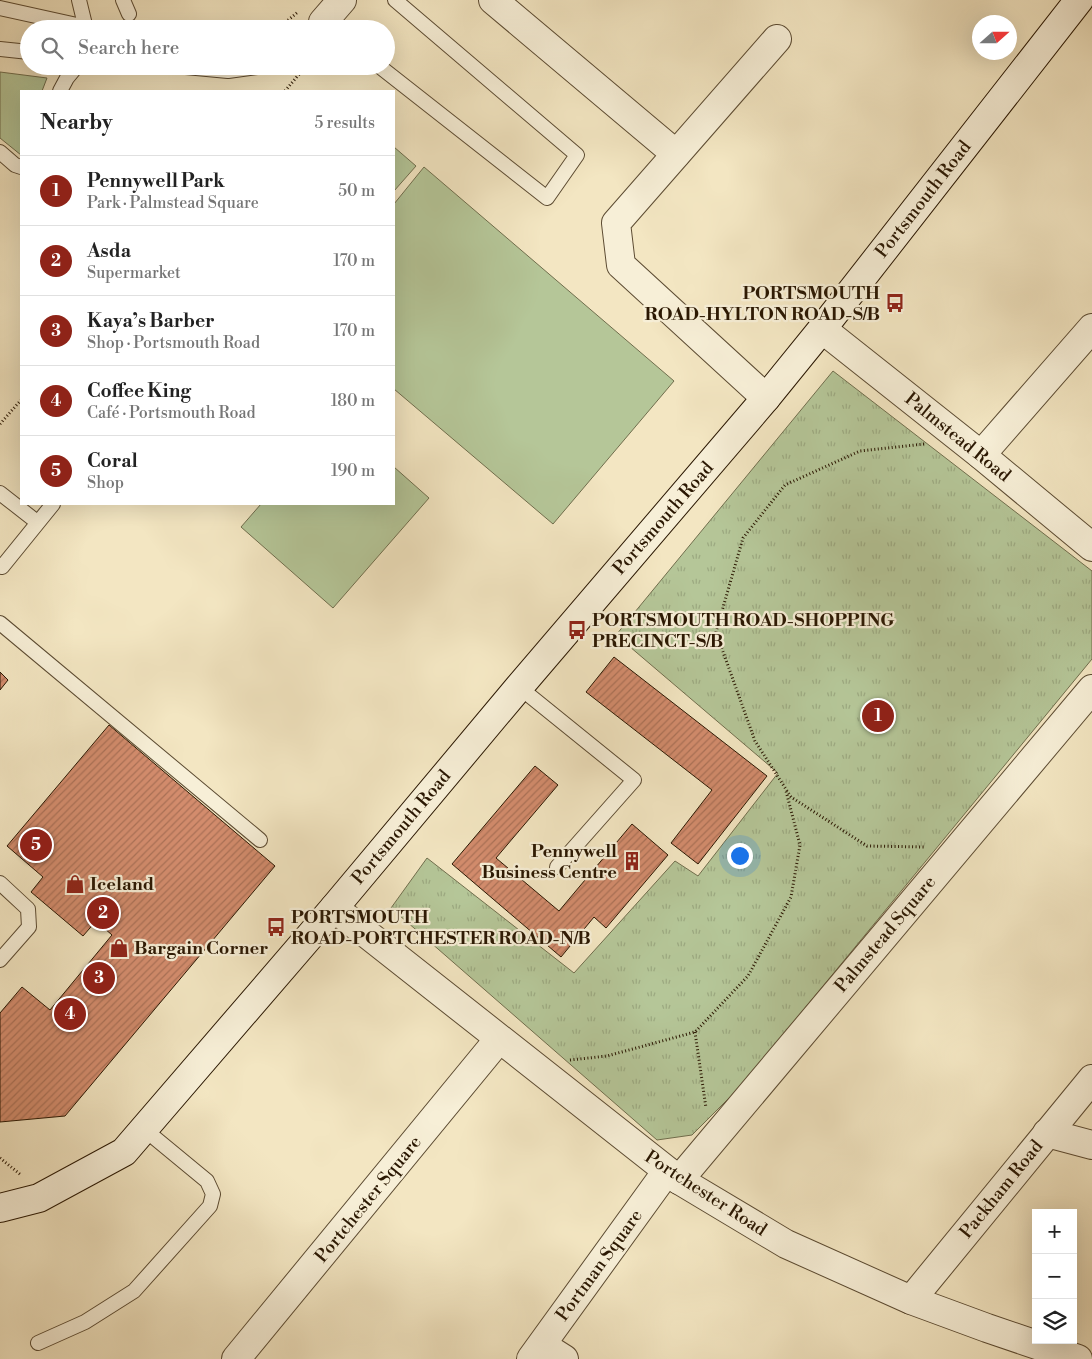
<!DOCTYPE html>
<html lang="en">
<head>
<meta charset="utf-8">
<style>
  :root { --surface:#fff; --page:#f6f6f6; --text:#222; --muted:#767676; --line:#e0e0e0; --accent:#8f2418 }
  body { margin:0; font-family:"Libre Bodoni",serif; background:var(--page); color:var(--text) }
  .controls { position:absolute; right:15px; bottom:15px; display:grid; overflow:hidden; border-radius:0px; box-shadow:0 5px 20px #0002 }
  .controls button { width:45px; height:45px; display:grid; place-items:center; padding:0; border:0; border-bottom:1px solid var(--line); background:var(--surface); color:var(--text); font:25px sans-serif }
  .compass { position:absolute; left:972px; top:15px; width:45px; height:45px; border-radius:50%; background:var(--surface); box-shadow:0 5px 20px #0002; rotate:69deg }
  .you { position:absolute; left:739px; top:855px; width:18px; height:18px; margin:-12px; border:4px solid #fff; border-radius:50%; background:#1a73e8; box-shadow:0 0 0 8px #1a73e833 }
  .badge { display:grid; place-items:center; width:32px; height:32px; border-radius:50%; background:var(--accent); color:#fff; font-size:16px; font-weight:700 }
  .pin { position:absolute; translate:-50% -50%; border:2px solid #fff; box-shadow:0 1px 5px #0006 }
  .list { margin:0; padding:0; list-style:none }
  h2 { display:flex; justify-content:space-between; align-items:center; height:65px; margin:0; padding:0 20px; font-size:21px }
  h2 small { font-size:16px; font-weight:400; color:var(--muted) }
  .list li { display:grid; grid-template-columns:32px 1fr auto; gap:15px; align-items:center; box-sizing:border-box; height:70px; padding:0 20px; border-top:1px solid var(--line) }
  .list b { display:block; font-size:19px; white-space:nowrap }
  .list p { margin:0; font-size:16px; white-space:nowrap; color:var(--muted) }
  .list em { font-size:16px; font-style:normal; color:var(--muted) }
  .icon { flex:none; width:28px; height:28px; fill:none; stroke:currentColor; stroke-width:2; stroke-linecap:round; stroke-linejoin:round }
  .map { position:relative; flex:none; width:1092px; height:1359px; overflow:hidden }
  .search { position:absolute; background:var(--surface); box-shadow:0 5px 20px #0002; left:20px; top:20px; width:375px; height:55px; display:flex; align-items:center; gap:12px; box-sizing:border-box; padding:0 18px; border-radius:28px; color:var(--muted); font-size:19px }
  .panel { position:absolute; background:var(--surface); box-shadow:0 5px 20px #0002; left:20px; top:90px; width:375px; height:415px; border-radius:0px }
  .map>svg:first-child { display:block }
</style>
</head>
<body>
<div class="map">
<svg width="1092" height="1359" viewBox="0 0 1092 1359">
  <defs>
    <pattern id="park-tufts" width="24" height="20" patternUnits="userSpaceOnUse" patternTransform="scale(1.25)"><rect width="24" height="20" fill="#b5c698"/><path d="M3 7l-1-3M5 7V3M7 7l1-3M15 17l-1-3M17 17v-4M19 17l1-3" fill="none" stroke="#9ca981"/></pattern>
    <pattern id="building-hatch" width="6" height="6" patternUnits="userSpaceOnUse" patternTransform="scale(1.25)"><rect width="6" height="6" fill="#d38c6d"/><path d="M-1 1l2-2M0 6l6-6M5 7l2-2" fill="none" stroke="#ab7157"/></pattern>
  </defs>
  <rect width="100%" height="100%" fill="#f3e6c2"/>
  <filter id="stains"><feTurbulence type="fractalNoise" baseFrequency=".004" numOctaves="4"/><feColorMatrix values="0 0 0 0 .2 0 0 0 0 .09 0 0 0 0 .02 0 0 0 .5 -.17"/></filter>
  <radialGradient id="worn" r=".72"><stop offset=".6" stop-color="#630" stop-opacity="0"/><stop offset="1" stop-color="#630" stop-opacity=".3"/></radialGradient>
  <g fill="#b5c698" stroke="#706e4d">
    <polygon points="0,72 47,78 42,91 21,91 21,155 0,138"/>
    <polygon points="394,147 416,166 394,191"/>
    <polygon points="424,167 674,381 553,524 394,389 394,204"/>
    <polygon points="394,467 429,498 333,608 241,527 261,504 394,504"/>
  </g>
  <polygon fill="url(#park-tufts)" stroke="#706e4d" points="833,371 1092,571 1092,659 740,1087 692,1135 657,1140 391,908 427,858 574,973 675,861 698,876 778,773 616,635"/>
  <g fill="url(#building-hatch)" stroke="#2a1702">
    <polygon points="614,657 767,776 698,864 671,843 712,790 586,692"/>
    <polygon points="0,672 8,680 0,690"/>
    <polygon points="109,725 275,866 65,1116 0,1122 0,1013 22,987 50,1010 112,935 96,921 83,936 31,892 43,877 7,846"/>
    <polygon points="535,766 558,785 496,858 559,911 632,824 668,855 606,928 594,917 561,957 452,864"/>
  </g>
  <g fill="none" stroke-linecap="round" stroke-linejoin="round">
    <g stroke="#5c4b32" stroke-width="16">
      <g id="lane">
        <polyline points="79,0 86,29"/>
        <polyline points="123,0 129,14"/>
        <polyline points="0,8 86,27"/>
        <polyline points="0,49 29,52"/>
        <polyline points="175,66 228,71 265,66"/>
        <polyline points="379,66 547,198 577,155 395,0"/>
        <polyline points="60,91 67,78 77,66"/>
        <polyline points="0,152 15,165 21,167"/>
        <polyline points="0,493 37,522"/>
        <polyline points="2,567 53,504"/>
        <polyline points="0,623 260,840"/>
        <polyline points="519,687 634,780 557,867"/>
        <polyline points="0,883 28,909 29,927 0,960"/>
        <polyline points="38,1343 85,1322 134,1291 210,1206 213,1194 207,1181 144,1129"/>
      </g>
    </g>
    <g stroke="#5c4b32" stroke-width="30">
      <g id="street">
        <polyline points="493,0 676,154"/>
        <polyline points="323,22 342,0"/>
        <polyline points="822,329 981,455 1092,547"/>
        <polyline points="766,398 621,265 616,223 777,39"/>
        <polyline points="981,455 1092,328"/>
        <polyline points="334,908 679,1180 786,1244 911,1300 987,1328 1078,1359"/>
        <polyline points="1047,1133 1092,1145"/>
        <polyline points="679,1180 1092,689"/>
        <polyline points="911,1300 1092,1079"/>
        <polyline points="542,1345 564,1359"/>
        <polyline points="236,1359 499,1039"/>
        <polyline points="531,1359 667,1171"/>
      </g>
    </g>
    <g stroke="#2a1702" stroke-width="30">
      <polyline id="secondary" points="0,1208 39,1198 124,1152 334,908 519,687 766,398 822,329 1079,0"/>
    </g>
    <g stroke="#2a1702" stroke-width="3" stroke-dasharray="1 2.5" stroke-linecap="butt">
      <polyline points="277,29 298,12"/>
      <polyline points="285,91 306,66"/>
      <polyline points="0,424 21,400"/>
      <polyline points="924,444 860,451 785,485 743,538 716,632 755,741 791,797 867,846 925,847"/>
      <polyline points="695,1032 706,1108"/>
      <polyline points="570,1060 607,1056 695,1032 748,976 791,897 800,845 786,791"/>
      <polyline points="0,1158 21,1175"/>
    </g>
    <use href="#lane" stroke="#f7efd7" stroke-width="14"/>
    <use href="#street" stroke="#f7efd7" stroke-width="28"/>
    <use href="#secondary" stroke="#f7efd7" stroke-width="28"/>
  </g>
  <defs>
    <g id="bus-bare" transform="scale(1.5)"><path d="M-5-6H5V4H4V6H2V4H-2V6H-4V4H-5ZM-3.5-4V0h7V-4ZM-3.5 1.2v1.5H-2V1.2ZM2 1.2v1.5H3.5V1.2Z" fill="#8f2418" stroke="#f7efd7" stroke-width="2.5" paint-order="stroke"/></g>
    <g id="building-bare" transform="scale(1.5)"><path d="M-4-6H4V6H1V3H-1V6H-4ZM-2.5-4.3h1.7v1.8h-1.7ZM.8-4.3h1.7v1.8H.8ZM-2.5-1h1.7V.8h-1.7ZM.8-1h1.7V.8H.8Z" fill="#8f2418" stroke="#f7efd7" stroke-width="2.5" paint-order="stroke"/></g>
    <g id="shop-bare" transform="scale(1.5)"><path d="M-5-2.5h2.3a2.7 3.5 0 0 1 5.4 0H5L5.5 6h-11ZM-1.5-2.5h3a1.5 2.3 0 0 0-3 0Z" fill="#8f2418" stroke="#f7efd7" stroke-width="2.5" paint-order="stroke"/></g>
  </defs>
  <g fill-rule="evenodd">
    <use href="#bus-bare" x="895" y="303"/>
    <use href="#bus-bare" x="577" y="630"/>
    <use href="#building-bare" x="632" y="861"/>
    <use href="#shop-bare" x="75" y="884"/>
    <use href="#bus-bare" x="276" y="927"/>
    <use href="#shop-bare" x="119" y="948"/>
  </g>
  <g text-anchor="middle" stroke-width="4.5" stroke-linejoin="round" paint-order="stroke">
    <g font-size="18" fill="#2a1702" stroke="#f7efd7">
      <text transform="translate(923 199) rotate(-52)" y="6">Portsmouth Road</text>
      <text transform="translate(958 437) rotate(39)" y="6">Palmstead Road</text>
      <text transform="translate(663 518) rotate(-49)" y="6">Portsmouth Road</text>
      <text transform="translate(401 827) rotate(-50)" y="6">Portsmouth Road</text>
      <text transform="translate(885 934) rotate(-50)" y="6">Palmstead Square</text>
      <text transform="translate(1001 1189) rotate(-51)" y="6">Packham Road</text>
      <text transform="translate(706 1193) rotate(33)" y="6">Portchester Road</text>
      <text transform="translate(368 1199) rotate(-51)" y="6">Portchester Square</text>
      <text transform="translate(599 1265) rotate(-54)" y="6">Portman Square</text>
    </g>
    <g font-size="18" font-weight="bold" fill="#2a1702" stroke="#f7efd7" text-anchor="start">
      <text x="880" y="299" text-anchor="end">PORTSMOUTH<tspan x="880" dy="21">ROAD-HYLTON ROAD-S/B</tspan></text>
      <text x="592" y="626">PORTSMOUTH ROAD-SHOPPING<tspan x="592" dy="21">PRECINCT-S/B</tspan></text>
      <text x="617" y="857" text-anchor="end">Pennywell<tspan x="617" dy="21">Business Centre</tspan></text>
      <text x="90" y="890">Iceland</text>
      <text x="291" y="923">PORTSMOUTH<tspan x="291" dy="21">ROAD-PORTCHESTER ROAD-N/B</tspan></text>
      <text x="134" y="954">Bargain Corner</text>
    </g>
  </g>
  <rect width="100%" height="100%" filter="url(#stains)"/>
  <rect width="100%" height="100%" fill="url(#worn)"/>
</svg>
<div class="controls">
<button>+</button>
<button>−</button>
<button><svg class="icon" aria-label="layers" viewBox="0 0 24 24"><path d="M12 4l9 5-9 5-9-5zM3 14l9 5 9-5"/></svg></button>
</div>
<svg class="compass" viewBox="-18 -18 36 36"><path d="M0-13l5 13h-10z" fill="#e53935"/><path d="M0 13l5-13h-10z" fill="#767676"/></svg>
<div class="you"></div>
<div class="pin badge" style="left:878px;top:716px">1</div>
<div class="pin badge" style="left:103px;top:913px">2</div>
<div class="pin badge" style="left:99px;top:978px">3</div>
<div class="pin badge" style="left:70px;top:1014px">4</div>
<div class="pin badge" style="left:36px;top:845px">5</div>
<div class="search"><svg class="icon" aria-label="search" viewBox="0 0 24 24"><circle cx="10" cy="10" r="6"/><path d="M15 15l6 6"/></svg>Search here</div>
<section class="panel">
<h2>Nearby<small>5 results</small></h2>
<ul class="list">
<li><span class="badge">1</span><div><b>Pennywell Park</b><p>Park · Palmstead Square</p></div><em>50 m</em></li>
<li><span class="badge">2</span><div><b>Asda</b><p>Supermarket</p></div><em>170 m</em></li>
<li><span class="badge">3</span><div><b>Kaya’s Barber</b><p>Shop · Portsmouth Road</p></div><em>170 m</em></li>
<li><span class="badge">4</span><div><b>Coffee King</b><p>Café · Portsmouth Road</p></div><em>180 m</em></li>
<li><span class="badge">5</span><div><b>Coral</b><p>Shop</p></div><em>190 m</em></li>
</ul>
</section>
</div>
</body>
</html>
